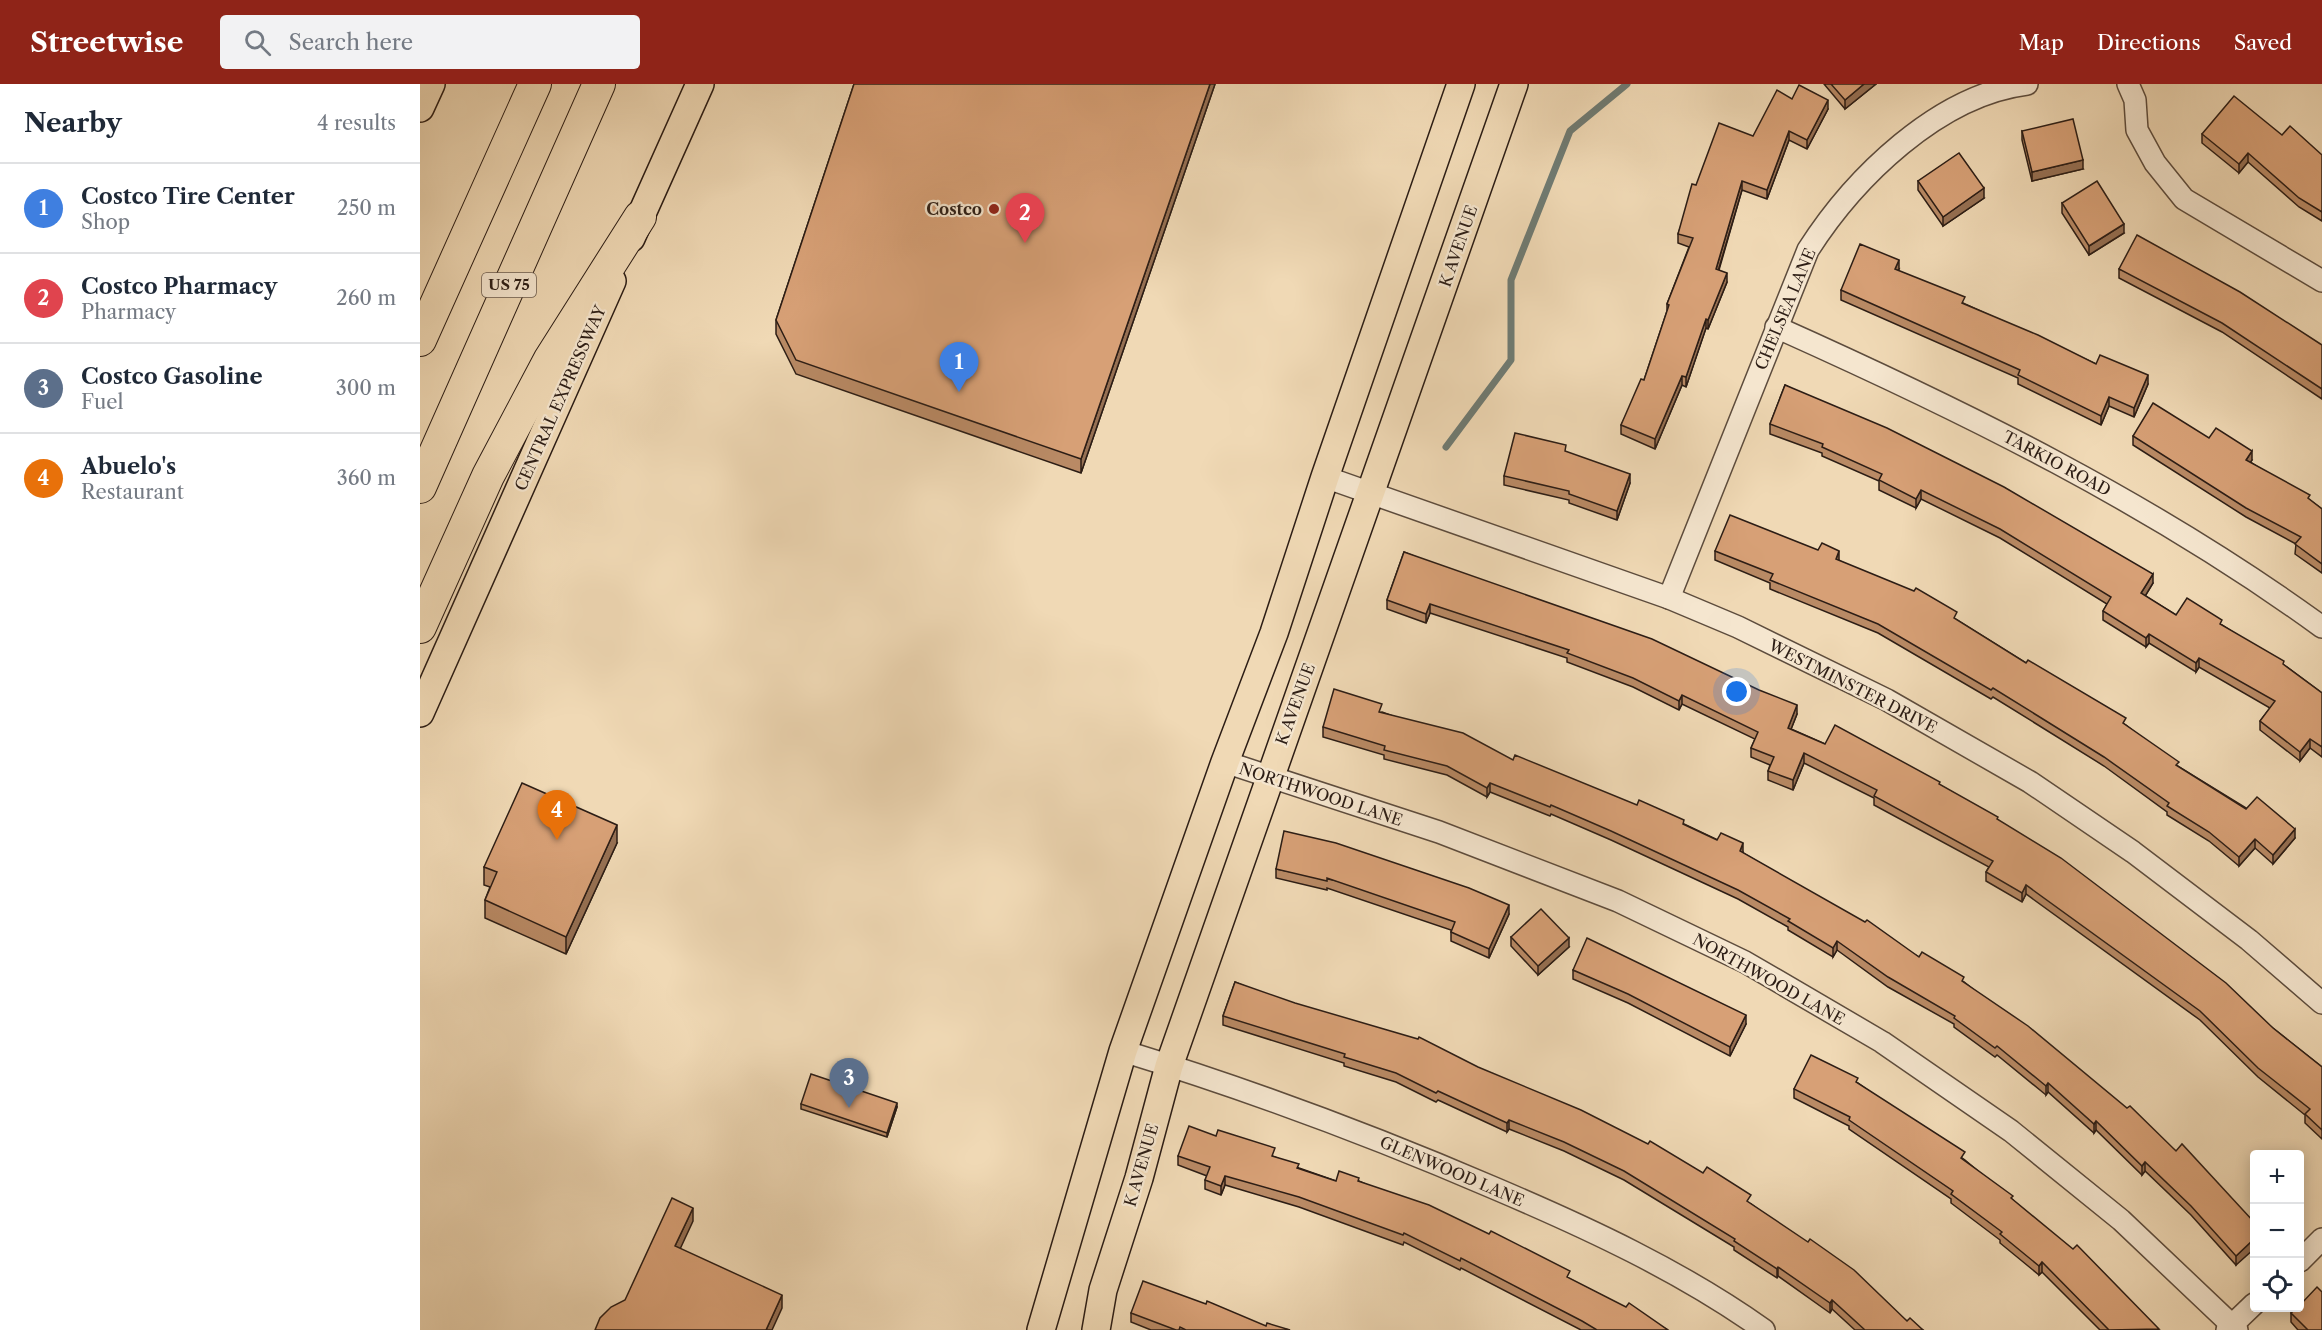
<!DOCTYPE html>
<html lang="en">
<head>
<meta charset="utf-8">
<style>
  :root { --surface:#fff; --page:#f2f2f3; --text:#1f2937; --muted:#747a83; --line:#e0e1e3; --accent:#8f2418 }
  body { margin:0; font-family:"Libre Caslon Text",serif; background:var(--page); color:var(--text) }
  .controls { position:absolute; right:18px; bottom:18px; display:grid; overflow:hidden; border-radius:6px; box-shadow:0 3px 15px #0003 }
  .controls button { width:54px; height:54px; display:grid; place-items:center; padding:0; border:0; border-bottom:2px solid var(--line); background:var(--surface); color:var(--text); font:30px sans-serif }
  .you { position:absolute; left:1317px; top:608px; width:21px; height:21px; margin:-15px; border:4px solid #fff; border-radius:50%; background:#1a73e8; box-shadow:0 0 0 9px #1a73e833 }
  .badge { display:grid; place-items:center; width:39px; height:39px; border-radius:50%; background:var(--accent); color:#fff; font-size:20px; font-weight:700 }
  .pin { position:absolute; translate:-50% -50px; filter:drop-shadow(0 2px 3px #0008) }
  .pin::after { content:''; position:absolute; top:32px; width:21px; height:18px; background:inherit; clip-path:polygon(0 0,100% 0,50% 100%) }
  .list { margin:0; padding:0; list-style:none }
  h2 { display:flex; justify-content:space-between; align-items:center; height:78px; margin:0; padding:0 24px; font-size:26px }
  h2 small { font-size:20px; font-weight:400; color:var(--muted) }
  .list li { display:grid; grid-template-columns:39px 1fr auto; gap:18px; align-items:center; box-sizing:border-box; height:90px; padding:0 24px; border-top:2px solid var(--line) }
  .list b { display:block; font-size:22px; white-space:nowrap }
  .list p { margin:0; font-size:20px; white-space:nowrap; color:var(--muted) }
  .list em { font-size:20px; font-style:normal; color:var(--muted) }
  .icon { flex:none; width:33px; height:33px; fill:none; stroke:currentColor; stroke-width:2; stroke-linecap:round; stroke-linejoin:round }
  .map { position:relative; flex:none; width:1902px; height:1246px; overflow:hidden }
  header { display:flex; align-items:center; gap:36px; box-sizing:border-box; height:84px; padding:0 30px; background:var(--accent); color:#fff }
  header strong { font-size:28px }
  nav { display:flex; gap:33px; margin-inline-start:auto; font-size:21px }
  .search { width:420px; height:54px; background:var(--page); display:flex; align-items:center; gap:15px; box-sizing:border-box; padding:0 21px; border-radius:6px; color:var(--muted); font-size:22px }
  main { display:flex }
  aside { flex:1; background:var(--surface) }
  .map>svg:first-child { display:block }
</style>
</head>
<body>
<header>
<strong>Streetwise</strong>
<div class="search"><svg class="icon" aria-label="search" viewBox="0 0 24 24"><circle cx="10" cy="10" r="6"/><path d="M15 15l6 6"/></svg>Search here</div>
<nav><a>Map</a><a>Directions</a><a>Saved</a></nav>
</header>
<main>
<aside>
<h2>Nearby<small>4 results</small></h2>
<ul class="list">
<li><span class="badge" style="background:#3f7fe0">1</span><div><b>Costco Tire Center</b><p>Shop</p></div><em>250 m</em></li>
<li><span class="badge" style="background:#e0444e">2</span><div><b>Costco Pharmacy</b><p>Pharmacy</p></div><em>260 m</em></li>
<li><span class="badge" style="background:#5c6f8a">3</span><div><b>Costco Gasoline</b><p>Fuel</p></div><em>300 m</em></li>
<li><span class="badge" style="background:#e8710a">4</span><div><b>Abuelo's</b><p>Restaurant</p></div><em>360 m</em></li>
</ul>
</aside>
<div class="map">
<svg width="1902" height="1246" viewBox="0 0 1902 1246">
  <rect width="100%" height="100%" fill="#f0d9b5"/>
  <filter id="stains"><feTurbulence type="fractalNoise" baseFrequency=".00333" numOctaves="4"/><feColorMatrix values="0 0 0 0 .2 0 0 0 0 .09 0 0 0 0 .02 0 0 0 .5 -.17"/></filter>
  <radialGradient id="worn" r=".72"><stop offset=".6" stop-color="#630" stop-opacity="0"/><stop offset="1" stop-color="#630" stop-opacity=".3"/></radialGradient>
  <g fill="none" stroke-linecap="round" stroke-linejoin="round">
    <polyline stroke="#6f7b73" stroke-width="7" points="1026,363 1091,276 1091,196 1150,47 1207,0"/>
    <g stroke="#5d4c3d" stroke-width="24">
      <g id="minor">
        <polyline points="1708,0 1715,16 1717,46 1735,79 1764,115 1902,197"/>
        <path d="M 1356,243 C 1546,328 1733,420 1902,543"/>
        <polyline points="905,393 1249,514 1318,543 1467,616 1610,698 1713,768 1829,856 1902,919"/>
        <path d="M 1249,514 L 1388,166 C 1434,94 1518,11 1607,0"/>
        <polyline points="805,678 1019,748 1198,817 1325,878 1462,958 1591,1047 1701,1136 1817,1246"/>
        <path d="M 703,967 C 830,1006 953,1052 1074,1104 C 1168,1144 1261,1187 1344,1246"/>
        <polyline points="1880,1177 1902,1155"/>
        <polyline points="1807,1246 1834,1220"/>
      </g>
    </g>
    <g stroke="#2c1d15" stroke-width="30">
      <g id="major">
        <polyline points="0,24 11,0"/>
        <polyline points="211,154 280,0"/>
        <polyline points="0,629 192,197"/>
        <polyline points="621,1246 703,967 805,678 854,549 905,393 1041,0"/>
        <polyline points="676,1246 683,1206 719,1094 749,982 1094,0"/>
      </g>
    </g>
    <g stroke="#2c1d15" stroke-width="34">
      <g id="highway">
        <polyline points="0,256 115,0"/>
        <polyline points="0,403 179,0"/>
        <polyline points="0,543 68,392 130,275 220,133"/>
      </g>
    </g>
    <use href="#minor" stroke="#f5e6cf" stroke-width="21"/>
    <use href="#major" stroke="#f0d9b5" stroke-width="27"/>
    <use href="#highway" stroke="#f0d9b5" stroke-width="32"/>
  </g>
  <g fill="#b98a65" stroke="#2c1d15" stroke-width="1.5">
    <polygon points="434,0 795,0 661,389 376,290 356,250 356,236"/>
    <polygon points="1404,0 1456,0 1425,25"/>
    <polygon points="1372,15 1408,25 1387,65 1369,56 1347,115 1322,106 1299,186 1307,198 1288,245 1286,244 1266,303 1262,301 1235,365 1201,350 1201,341 1224,296 1247,227 1247,220 1269,163 1258,159 1258,150 1276,101 1333,52"/>
    <polygon points="1602,47 1663,85 1612,97 1602,56"/>
    <polygon points="1782,50 1862,51 1902,71 1902,137 1879,123 1828,78 1819,89 1782,59"/>
    <polygon points="1498,97 1564,114 1523,142 1498,106"/>
    <polygon points="1642,119 1704,149 1669,171 1642,129"/>
    <polygon points="1479,185 1478,187 1545,220 1676,280 1728,300 1714,333 1689,322 1681,341 1598,300 1598,294 1421,216 1421,206"/>
    <polygon points="1699,185 1902,261 1902,315 1802,248 1699,194"/>
    <polygon points="1365,301 1733,499 1725,512 1756,531 1802,541 1864,581 1902,609 1902,673 1890,664 1880,677 1840,646 1840,637 1850,624 1779,583 1776,588 1729,559 1726,563 1683,536 1683,527 1687,520 1580,454 1501,415 1496,424 1459,406 1459,397 1402,372 1402,369 1350,350 1350,340"/>
    <polygon points="1713,352 1789,354 1832,376 1830,378 1890,416 1902,425 1902,489 1875,470 1876,460 1826,433 1713,361"/>
    <polygon points="1146,368 1210,399 1197,436 1149,419 1149,416 1084,401 1084,392"/>
    <polygon points="1398,466 1537,536 1706,641 1759,683 1875,754 1853,780 1835,764 1819,782 1789,757 1747,731 1747,728 1684,682 1573,613 1571,615 1458,549 1350,505 1350,499 1295,476 1295,467"/>
    <polygon points="984,468 1377,630 1371,645 1405,660 1520,701 1578,736 1853,944 1902,983 1902,1055 1885,1039 1885,1031 1838,993 1780,936 1606,810 1602,818 1566,797 1566,788 1569,783 1454,721 1454,714 1384,679 1373,706 1348,696 1348,687 1350,681 1331,673 1331,664 1335,655 1262,620 1259,626 1213,603 1147,578 1147,574 1010,529 1006,539 967,525 967,516"/>
    <polygon points="962,628 1264,740 1323,768 1323,769 1499,873 1544,898 1756,1067 1834,1138 1816,1181 1771,1131 1725,1087 1722,1091 1676,1046 1674,1049 1628,1008 1626,1011 1577,971 1575,973 1534,943 1534,940 1468,903 1417,866 1413,873 1368,846 1368,843 1318,815 1191,756 1131,730 1130,732 1070,708 1067,713 1027,691 964,675 964,671 903,653 903,643"/>
    <polygon points="197,759 146,870 65,834 65,816 70,803 64,801 64,783"/>
    <polygon points="856,785 1089,830 1069,874 1031,857 1031,846 907,804 907,806 856,794"/>
    <polygon points="1091,853 1149,863 1118,891 1091,862"/>
    <polygon points="1153,886 1326,940 1310,972 1208,919 1153,895"/>
    <polygon points="815,898 1331,1120 1487,1237 1503,1246 1435,1246 1412,1225 1410,1229 1358,1192 1357,1194 1314,1166 1314,1163 1204,1096 1144,1067 1089,1045 1087,1048 1018,1016 1016,1018 976,998 924,982 924,979 803,941 803,932"/>
    <polygon points="1438,999 1545,1076 1593,1116 1739,1246 1680,1246 1622,1188 1619,1191 1580,1159 1580,1156 1531,1119 1531,1115 1429,1045 1429,1042 1374,1014 1374,1005"/>
    <polygon points="381,1020 477,1023 467,1053 381,1025"/>
    <polygon points="796,1052 855,1073 879,1084 916,1097 939,1097 1150,1195 1248,1246 1161,1246 1041,1184 1040,1186 984,1158 983,1161 879,1123 805,1101 801,1111 785,1105 785,1096 787,1092 758,1081 758,1072"/>
    <polygon points="711,1229 846,1242 870,1246 731,1246 711,1238"/>
    <polygon points="1871,1229 1902,1246 1878,1246 1871,1238"/>
  </g>
  <g fill="#967053" stroke="#2c1d15" stroke-width="1.5">
    <polygon points="790,0 795,0 661,389 661,375"/>
    <polygon points="1444,0 1456,0 1425,25 1425,16"/>
    <polygon points="1408,16 1408,25 1387,65 1387,56"/>
    <polygon points="1369,47 1369,56 1347,115 1347,106"/>
    <polygon points="1828,69 1828,78 1819,89 1819,80"/>
    <polygon points="1663,76 1663,85 1612,97 1612,88"/>
    <polygon points="1322,97 1322,106 1296,194 1296,185"/>
    <polygon points="1564,104 1564,114 1523,142 1523,133"/>
    <polygon points="1704,140 1704,149 1669,171 1669,162"/>
    <polygon points="1479,176 1479,185 1475,194 1475,185"/>
    <polygon points="1307,189 1307,198 1288,245 1288,236"/>
    <polygon points="1286,235 1286,244 1266,303 1266,293"/>
    <polygon points="1728,291 1728,300 1714,333 1714,324"/>
    <polygon points="1262,292 1262,301 1235,365 1235,355"/>
    <polygon points="1689,313 1689,322 1681,341 1681,332"/>
    <polygon points="1832,367 1832,376 1826,385 1826,376"/>
    <polygon points="1210,390 1210,399 1197,436 1197,427"/>
    <polygon points="1501,406 1501,415 1496,424 1496,415"/>
    <polygon points="1419,467 1419,476 1416,484 1416,475"/>
    <polygon points="1733,490 1733,499 1721,519 1721,509"/>
    <polygon points="1010,520 1010,529 1006,539 1006,530"/>
    <polygon points="1729,550 1729,559 1726,563 1726,554"/>
    <polygon points="1779,574 1779,583 1776,588 1776,579"/>
    <polygon points="1262,611 1262,620 1259,626 1259,617"/>
    <polygon points="1377,621 1377,630 1368,653 1368,644"/>
    <polygon points="1890,655 1890,664 1880,677 1880,668"/>
    <polygon points="1384,669 1384,679 1373,706 1373,696"/>
    <polygon points="1070,699 1070,708 1067,713 1067,704"/>
    <polygon points="197,741 197,759 146,870 146,853"/>
    <polygon points="1875,745 1875,754 1853,780 1853,771"/>
    <polygon points="1835,755 1835,764 1819,782 1819,773"/>
    <polygon points="1323,759 1323,768 1320,776 1320,767"/>
    <polygon points="1606,801 1606,810 1602,818 1602,809"/>
    <polygon points="1089,821 1089,830 1069,874 1069,865"/>
    <polygon points="1149,854 1149,863 1118,891 1118,882"/>
    <polygon points="1417,857 1417,866 1413,873 1413,864"/>
    <polygon points="1326,931 1326,940 1310,972 1310,963"/>
    <polygon points="1628,999 1628,1008 1626,1011 1626,1002"/>
    <polygon points="477,1019 477,1023 467,1053 467,1049"/>
    <polygon points="1089,1036 1089,1045 1087,1048 1087,1039"/>
    <polygon points="1676,1037 1676,1046 1674,1049 1674,1040"/>
    <polygon points="1725,1078 1725,1087 1722,1091 1722,1082"/>
    <polygon points="805,1092 805,1101 801,1111 801,1102"/>
    <polygon points="273,1124 273,1137 255,1176 255,1162"/>
    <polygon points="1834,1155 1834,1165 1816,1181 1816,1172"/>
    <polygon points="1622,1178 1622,1188 1619,1191 1619,1182"/>
    <polygon points="1358,1183 1358,1192 1357,1194 1357,1185"/>
    <polygon points="362,1211 362,1224 352,1246 346,1246"/>
    <polygon points="1412,1216 1412,1225 1410,1229 1410,1219"/>
  </g>
  <g fill="#d7a076" stroke="#2c1d15" stroke-width="1.5">
    <polygon points="434,0 790,0 661,375 376,276 356,236"/>
    <polygon points="1411,0 1444,0 1425,16"/>
    <polygon points="1379,1 1408,16 1387,56 1369,47 1347,106 1322,97 1296,185 1307,189 1288,236 1286,235 1266,293 1262,292 1235,355 1201,341 1221,295 1224,296 1249,221 1247,220 1273,154 1258,150 1272,100 1276,101 1299,39 1333,52 1357,6 1372,15"/>
    <polygon points="1814,12 1862,51 1870,42 1902,71 1902,128 1879,114 1828,69 1819,80 1782,50"/>
    <polygon points="1653,35 1663,76 1612,88 1602,47"/>
    <polygon points="1539,69 1564,104 1523,133 1498,97"/>
    <polygon points="1677,97 1704,140 1669,162 1642,119"/>
    <polygon points="1717,151 1820,208 1902,261 1902,305 1802,239 1699,185"/>
    <polygon points="1440,160 1479,176 1475,185 1545,213 1542,219 1618,251 1676,280 1680,271 1728,291 1714,324 1689,313 1681,332 1598,291 1600,286 1421,206"/>
    <polygon points="1365,301 1467,344 1584,403 1733,490 1721,509 1756,531 1767,514 1802,536 1800,540 1864,577 1863,580 1902,609 1902,663 1890,655 1880,668 1840,637 1855,617 1779,574 1776,579 1729,550 1726,554 1683,527 1691,513 1580,445 1501,406 1496,415 1459,396 1462,390 1402,363 1403,360 1350,340"/>
    <polygon points="1733,319 1789,354 1796,344 1832,367 1826,376 1890,411 1888,414 1902,425 1902,480 1875,460 1881,453 1826,424 1713,352"/>
    <polygon points="1095,349 1146,361 1145,367 1210,390 1197,427 1149,410 1149,407 1084,392"/>
    <polygon points="1310,431 1398,466 1402,459 1419,467 1416,475 1494,507 1496,504 1537,528 1534,534 1606,579 1608,576 1706,634 1703,639 1759,678 1756,681 1826,725 1837,713 1875,745 1853,771 1835,755 1819,773 1789,748 1747,722 1749,719 1684,673 1573,604 1571,606 1458,540 1350,496 1353,490 1295,467"/>
    <polygon points="984,468 1232,555 1339,606 1377,621 1368,644 1405,660 1415,641 1520,698 1519,700 1578,733 1577,735 1641,774 1806,899 1853,944 1902,983 1902,1046 1885,1030 1890,1025 1838,984 1780,927 1606,801 1602,809 1566,788 1573,777 1454,712 1457,706 1384,669 1373,696 1348,687 1354,673 1331,664 1338,648 1262,611 1259,617 1213,594 1147,569 1149,566 1010,520 1006,530 967,516"/>
    <polygon points="914,605 962,620 959,628 1043,649 1093,676 1095,671 1217,721 1219,716 1264,736 1263,740 1297,756 1301,749 1323,759 1320,767 1445,838 1447,836 1499,873 1502,868 1544,893 1542,897 1608,942 1707,1024 1710,1022 1756,1067 1762,1060 1834,1138 1834,1155 1816,1172 1771,1122 1725,1078 1722,1082 1676,1037 1674,1040 1628,999 1626,1002 1577,962 1575,964 1534,934 1535,932 1468,893 1417,857 1413,864 1368,837 1370,835 1318,806 1191,747 1131,721 1130,723 1070,699 1067,704 1027,682 964,666 965,662 903,643"/>
    <polygon points="102,699 197,741 146,853 65,816 77,788 64,783"/>
    <polygon points="864,747 916,759 1049,804 1089,821 1069,865 1031,848 1035,838 907,794 907,797 856,785"/>
    <polygon points="1121,825 1149,854 1118,882 1091,853"/>
    <polygon points="1167,854 1326,931 1310,963 1208,910 1153,886"/>
    <polygon points="815,898 875,919 998,955 999,953 1058,983 1161,1026 1228,1060 1230,1057 1283,1089 1287,1083 1331,1111 1327,1117 1388,1158 1390,1155 1434,1186 1487,1237 1490,1234 1503,1246 1445,1246 1412,1216 1410,1219 1358,1183 1357,1185 1314,1157 1315,1155 1204,1087 1144,1058 1089,1036 1087,1039 1018,1007 1016,1009 976,989 924,973 925,970 803,932"/>
    <polygon points="1391,971 1438,994 1436,998 1545,1068 1541,1074 1593,1112 1591,1114 1653,1165 1657,1161 1739,1245 1689,1246 1622,1178 1619,1182 1580,1150 1582,1148 1531,1110 1533,1107 1429,1036 1430,1033 1374,1005"/>
    <polygon points="391,990 477,1019 467,1049 381,1020"/>
    <polygon points="769,1042 796,1052 798,1046 855,1064 852,1072 879,1080 877,1084 916,1097 919,1087 939,1094 938,1097 1009,1121 1069,1150 1071,1147 1150,1187 1147,1193 1206,1223 1209,1219 1248,1246 1177,1246 1162,1237 1041,1174 1040,1177 984,1149 983,1151 879,1113 805,1092 801,1102 785,1096 790,1083 758,1072"/>
    <polygon points="252,1114 273,1124 255,1162 362,1211 346,1246 175,1246 180,1234 191,1223 205,1216"/>
    <polygon points="723,1197 786,1220 787,1217 846,1242 847,1239 870,1246 766,1246 760,1243 759,1246 756,1246 711,1229"/>
    <polygon points="1897,1203 1902,1208 1902,1246 1888,1246 1871,1229 1877,1224 1880,1224 1880,1221"/>
  </g>
  <circle fill="#8f2418" stroke="#f5e6cf" stroke-width="2" cx="574" cy="125" r="6"/>
  <g text-anchor="middle" stroke-width="4.5" stroke-linejoin="round" paint-order="stroke">
    <rect fill="#f5e6cf" stroke="#68594d" stroke-width="1.5" x="62" y="189" width="54" height="24" rx="4.5"/>
    <g font-size="15" font-weight="bold" fill="#2c1d15">
      <text x="89" y="206">US 75</text>
    </g>
    <g font-size="16" font-weight="bold" fill="#2c1d15" stroke="#f5e6cf" text-anchor="end">
      <text x="562" y="131">Costco</text>
    </g>
    <g font-size="16" fill="#2c1d15" stroke="#f5e6cf">
      <text transform="translate(1038 162) rotate(-71)" y="6">K AVENUE</text>
      <text transform="translate(1365 225) rotate(-67)" y="6">CHELSEA LANE</text>
      <text transform="translate(140 314) rotate(-66)" y="6">CENTRAL EXPRESSWAY</text>
      <text transform="translate(1637 379) rotate(28)" y="6">TARKIO ROAD</text>
      <text transform="translate(1433 602) rotate(27)" y="6">WESTMINSTER DRIVE</text>
      <text transform="translate(875 620) rotate(-70)" y="6">K AVENUE</text>
      <text transform="translate(901 710) rotate(18)" y="6">NORTHWOOD LANE</text>
      <text transform="translate(1349 895) rotate(29)" y="6">NORTHWOOD LANE</text>
      <text transform="translate(721 1081) rotate(-74)" y="6">K AVENUE</text>
      <text transform="translate(1032 1087) rotate(23)" y="6">GLENWOOD LANE</text>
    </g>
  </g>
  <rect width="100%" height="100%" filter="url(#stains)"/>
  <rect width="100%" height="100%" fill="url(#worn)"/>
</svg>
<div class="controls">
<button>+</button>
<button>−</button>
<button><svg class="icon" aria-label="locate" viewBox="0 0 24 24"><circle cx="12" cy="12" r="6"/><path d="M12 2v4M12 18v4M2 12h4M18 12h4"/></svg></button>
</div>
<div class="you"></div>
<div class="pin badge" style="left:539px;top:308px;background:#3f7fe0">1</div>
<div class="pin badge" style="left:605px;top:159px;background:#e0444e">2</div>
<div class="pin badge" style="left:429px;top:1024px;background:#5c6f8a">3</div>
<div class="pin badge" style="left:137px;top:756px;background:#e8710a">4</div>
</div>
</main>
</body>
</html>
